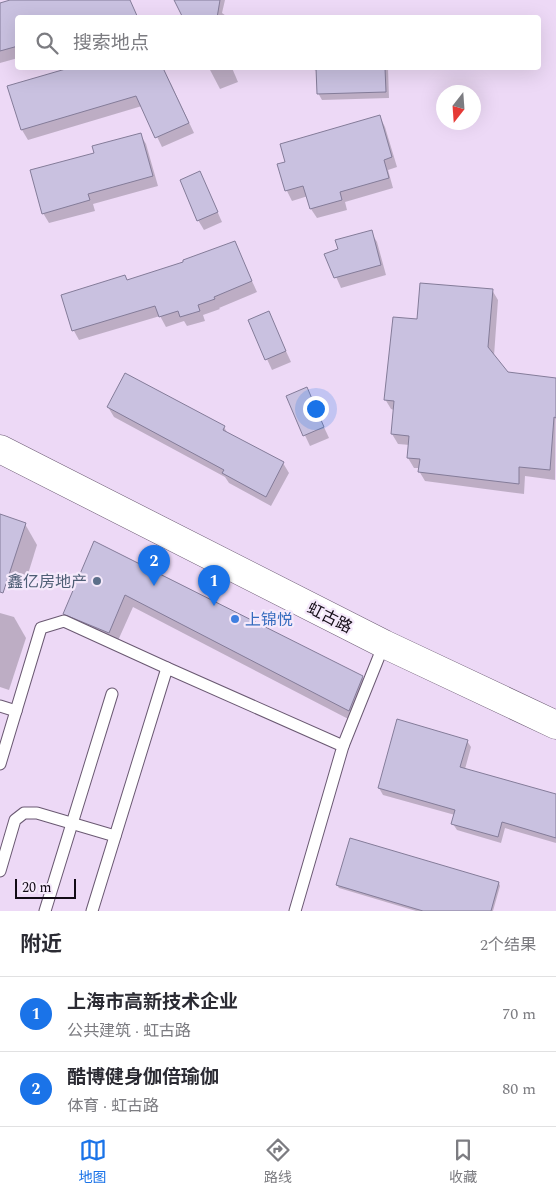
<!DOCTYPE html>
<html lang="zh">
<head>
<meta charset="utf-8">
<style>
  :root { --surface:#fff; --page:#f2f2f3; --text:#2b2b33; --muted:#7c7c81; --line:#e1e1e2; --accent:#1a73e8 }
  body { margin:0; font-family:Spectral,"Noto Sans SC",serif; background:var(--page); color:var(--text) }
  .compass { position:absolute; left:436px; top:85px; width:45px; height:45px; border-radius:50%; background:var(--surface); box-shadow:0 5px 20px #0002; rotate:197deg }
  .scale { position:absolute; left:15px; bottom:12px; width:61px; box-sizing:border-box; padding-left:5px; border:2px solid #120b15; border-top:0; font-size:14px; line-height:18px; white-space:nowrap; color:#120b15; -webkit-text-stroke:4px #f5e9fb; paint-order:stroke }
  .you { position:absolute; left:315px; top:408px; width:18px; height:18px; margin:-12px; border:4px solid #fff; border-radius:50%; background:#1a73e8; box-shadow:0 0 0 8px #1a73e833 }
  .badge { display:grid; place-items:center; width:32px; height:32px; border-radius:50%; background:var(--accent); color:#fff; font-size:16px; font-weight:700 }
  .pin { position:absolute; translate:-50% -41px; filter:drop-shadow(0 1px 2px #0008) }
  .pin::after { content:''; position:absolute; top:26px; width:18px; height:15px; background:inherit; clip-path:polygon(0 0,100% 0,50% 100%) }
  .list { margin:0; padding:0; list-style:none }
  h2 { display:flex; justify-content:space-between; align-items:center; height:65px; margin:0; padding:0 20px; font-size:21px }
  h2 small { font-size:16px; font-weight:400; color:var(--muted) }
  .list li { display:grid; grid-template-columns:32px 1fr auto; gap:15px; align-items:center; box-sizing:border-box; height:75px; padding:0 20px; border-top:1px solid var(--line) }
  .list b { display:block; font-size:19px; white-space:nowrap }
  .list p { margin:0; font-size:16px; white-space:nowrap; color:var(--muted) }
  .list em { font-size:16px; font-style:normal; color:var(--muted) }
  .icon { flex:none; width:28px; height:28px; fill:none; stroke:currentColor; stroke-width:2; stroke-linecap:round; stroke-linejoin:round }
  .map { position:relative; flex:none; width:556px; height:911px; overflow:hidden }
  .search { position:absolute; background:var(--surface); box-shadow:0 5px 20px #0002; left:15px; right:15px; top:15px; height:55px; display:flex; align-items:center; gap:12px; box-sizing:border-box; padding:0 18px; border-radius:5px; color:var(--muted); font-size:19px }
  .sheet { height:215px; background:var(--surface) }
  nav { display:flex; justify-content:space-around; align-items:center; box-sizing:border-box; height:70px; border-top:1px solid var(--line); background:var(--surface); font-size:14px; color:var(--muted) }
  nav a { display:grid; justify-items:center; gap:2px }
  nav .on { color:var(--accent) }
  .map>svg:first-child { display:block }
</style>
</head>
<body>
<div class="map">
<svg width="556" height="911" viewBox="0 0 556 911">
  <rect width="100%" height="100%" fill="#edd9f6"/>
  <g fill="#0003">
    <polygon points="14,0 129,0 18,18 18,58 0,63 0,4"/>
    <polygon points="175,0 225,0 222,13 229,18 184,18"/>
    <polygon points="73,68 161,68 171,84 194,133 162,147 142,106 28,140 22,130 9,87"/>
    <polygon points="209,68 232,68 238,82 220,89"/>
    <polygon points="306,68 388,68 389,98 322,100 318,93 318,71"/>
    <polygon points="380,117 385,127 397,167 388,170 393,188 345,202 347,210 317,218 311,209 308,196 292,201 287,191 279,165 286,163"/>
    <polygon points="140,134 146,144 158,186 93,204 95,211 49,223 43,213"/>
    <polygon points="200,173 222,222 204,230 198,220"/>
    <polygon points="371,232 377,242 386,275 341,288 326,254 339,250"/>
    <polygon points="234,242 257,292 219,308 220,309 203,315 205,321 187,326 184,321 166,327 160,316 79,340 74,331 127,281 185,263"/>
    <polygon points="492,290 498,300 494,356 507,373 556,380 555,480 525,476 524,494 425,481 419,471 420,468 414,468 408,458 410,445 398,444 392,434 394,410 391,409 385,399 418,320"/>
    <polygon points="268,312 291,362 272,370 249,320"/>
    <polygon points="306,388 329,438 310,446 287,397"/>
    <polygon points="108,407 224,427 228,434 283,463 289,473 271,506 229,483 225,477 114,417"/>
    <polygon points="0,515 25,524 37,545 24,587 0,579"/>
    <polygon points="95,543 362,677 370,690 356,723 133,607 116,645 72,626 65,614"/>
    <polygon points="0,613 14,617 26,638 9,690 0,687"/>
    <polygon points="467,741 471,747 465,769 556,795 556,843 505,828 501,843 457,830 453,824 455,815 383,795 379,788"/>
    <polygon points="499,883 500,886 493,911 416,911 339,888 337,885"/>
  </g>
  <g fill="#c9c1e0" stroke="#847c99">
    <polygon points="10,0 130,0 138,18 18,18 18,46 0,51 0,3"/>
    <polygon points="174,0 220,0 217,18 183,18"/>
    <polygon points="69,68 163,68 189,123 155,138 136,96 21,130 7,86"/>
    <polygon points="316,68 385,68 386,92 317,94"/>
    <polygon points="380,115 392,157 384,160 389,178 340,192 342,200 310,209 303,186 285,191 277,164 285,162 280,144"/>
    <polygon points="141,133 153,176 88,194 90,200 42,214 30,170 94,153 92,146"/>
    <polygon points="200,171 218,212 197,221 180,180"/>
    <polygon points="372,230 381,265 334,278 324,254 338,249 335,240"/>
    <polygon points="235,241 252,281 214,297 215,299 198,305 200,311 180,317 178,311 159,317 155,306 72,331 61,295 125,275 127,280 183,262 183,260"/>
    <polygon points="420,283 493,289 488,347 508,372 556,378 556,418 554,417 550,470 519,467 519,484 418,472 420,459 407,458 409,436 391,434 394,401 384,400 393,317 417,319"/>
    <polygon points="269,311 286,351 265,360 248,320"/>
    <polygon points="125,373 225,426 223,430 284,462 266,497 222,473 224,470 107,407"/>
    <polygon points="307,387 324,427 303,436 286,396"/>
    <polygon points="0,514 26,523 3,593 0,592"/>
    <polygon points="94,541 363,676 349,711 125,595 109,633 63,614"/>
    <polygon points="397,719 468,740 460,767 556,794 556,838 502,822 498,837 451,824 455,810 378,788"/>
    <polygon points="350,838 499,882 491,911 423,911 336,885"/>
  </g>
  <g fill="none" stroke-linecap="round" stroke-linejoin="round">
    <g stroke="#6a5972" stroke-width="13">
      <g id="service">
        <polyline points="0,706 16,711"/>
        <polyline points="343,746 384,644"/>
        <polyline points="0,764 41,628 64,621 167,668"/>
        <polyline points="0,871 15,820 24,813 37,813 115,836"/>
        <polyline points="45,911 112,694"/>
        <polyline points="92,911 167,668 343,746 295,911"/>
      </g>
    </g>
    <g stroke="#6a5972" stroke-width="29">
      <polyline id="tertiary" points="0,449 384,644 556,725"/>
    </g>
    <use href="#service" stroke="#fff" stroke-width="11"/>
    <use href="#tertiary" stroke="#fff" stroke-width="28"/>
  </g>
  <circle fill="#5c6f8a" stroke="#f5e9fb" stroke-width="2" cx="97" cy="581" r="5"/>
  <circle fill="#3f7fe0" stroke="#f5e9fb" stroke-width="2" cx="235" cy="619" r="5"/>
  <g text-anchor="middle" stroke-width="4.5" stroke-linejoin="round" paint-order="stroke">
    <g font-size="16" fill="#4e5e75" stroke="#f5e9fb" text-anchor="end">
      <text x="87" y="587">鑫亿房地产</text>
    </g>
    <g font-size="16" fill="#120b15" stroke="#f5e9fb">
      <text transform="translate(330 617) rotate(27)" y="6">虹古路</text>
    </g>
    <g font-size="16" fill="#366cbe" stroke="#f5e9fb" text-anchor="start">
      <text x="245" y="625">上锦悦</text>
    </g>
  </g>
</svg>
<svg class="compass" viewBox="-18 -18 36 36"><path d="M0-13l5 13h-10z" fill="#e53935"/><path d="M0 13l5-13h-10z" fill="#7c7c81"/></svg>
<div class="scale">20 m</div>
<div class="you"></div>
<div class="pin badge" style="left:214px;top:606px">1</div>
<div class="pin badge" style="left:154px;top:586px">2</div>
<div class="search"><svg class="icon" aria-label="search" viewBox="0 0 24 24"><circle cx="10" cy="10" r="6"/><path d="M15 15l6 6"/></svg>搜索地点</div>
</div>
<section class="sheet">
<h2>附近<small>2个结果</small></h2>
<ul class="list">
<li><span class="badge">1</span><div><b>上海市高新技术企业</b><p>公共建筑 · 虹古路</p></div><em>70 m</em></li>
<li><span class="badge">2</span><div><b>酷博健身伽倍瑜伽</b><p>体育 · 虹古路</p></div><em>80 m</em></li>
</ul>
</section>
<nav>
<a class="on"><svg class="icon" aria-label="map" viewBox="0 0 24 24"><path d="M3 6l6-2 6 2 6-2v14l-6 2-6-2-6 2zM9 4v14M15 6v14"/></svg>地图</a>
<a><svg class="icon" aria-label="directions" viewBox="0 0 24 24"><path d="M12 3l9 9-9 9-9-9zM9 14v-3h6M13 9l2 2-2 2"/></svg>路线</a>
<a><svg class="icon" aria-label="saved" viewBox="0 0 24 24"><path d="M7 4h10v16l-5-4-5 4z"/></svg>收藏</a>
</nav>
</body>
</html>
